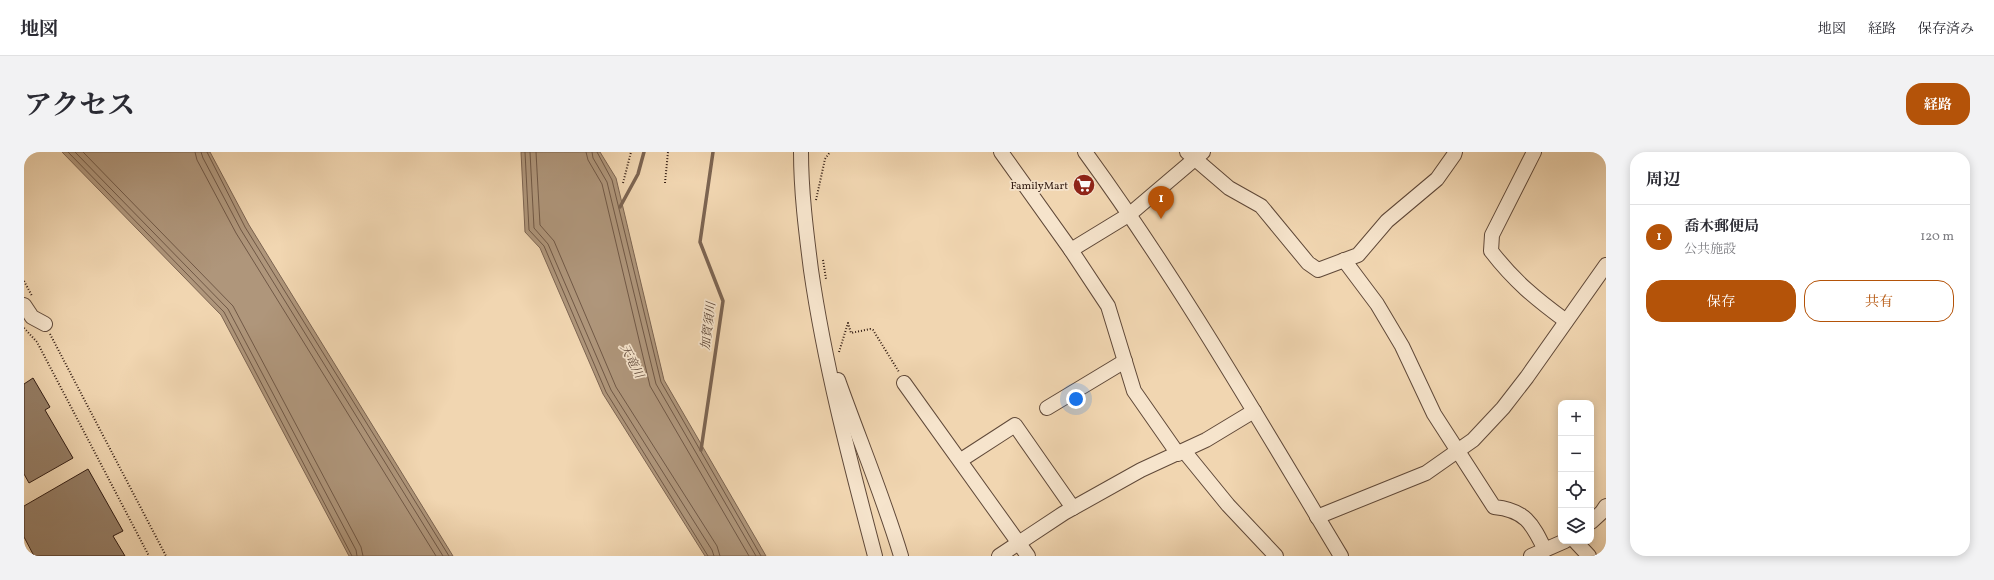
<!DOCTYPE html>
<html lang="ja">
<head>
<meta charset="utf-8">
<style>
  :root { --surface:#fff; --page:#f2f2f3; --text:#2b2b33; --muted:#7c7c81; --line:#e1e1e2; --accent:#b45309 }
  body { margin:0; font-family:Vollkorn,"Noto Serif JP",serif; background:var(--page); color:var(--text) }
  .controls { position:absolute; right:12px; bottom:12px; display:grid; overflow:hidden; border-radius:8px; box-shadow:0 2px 10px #0003 }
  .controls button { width:36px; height:36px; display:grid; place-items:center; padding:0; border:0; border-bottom:1px solid var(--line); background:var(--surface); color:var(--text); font:20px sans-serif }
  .you { position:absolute; left:1052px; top:247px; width:14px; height:14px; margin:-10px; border:3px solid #fff; border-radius:50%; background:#1a73e8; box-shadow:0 0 0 6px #1a73e833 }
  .badge { display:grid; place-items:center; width:26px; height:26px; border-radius:50%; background:var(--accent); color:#fff; font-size:13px; font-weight:700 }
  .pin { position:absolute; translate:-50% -33px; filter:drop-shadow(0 1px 2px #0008) }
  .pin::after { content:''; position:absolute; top:21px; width:14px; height:12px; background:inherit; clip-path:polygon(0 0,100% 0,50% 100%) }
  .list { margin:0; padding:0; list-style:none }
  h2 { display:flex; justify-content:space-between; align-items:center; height:52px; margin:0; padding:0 16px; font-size:17px }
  h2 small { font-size:13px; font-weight:400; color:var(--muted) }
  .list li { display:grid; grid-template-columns:26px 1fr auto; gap:12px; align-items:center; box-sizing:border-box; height:64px; padding:0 16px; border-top:1px solid var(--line) }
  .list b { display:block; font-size:15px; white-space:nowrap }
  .list p { margin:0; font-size:13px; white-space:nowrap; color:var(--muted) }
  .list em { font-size:13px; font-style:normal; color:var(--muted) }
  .actions { display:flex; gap:8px; padding:12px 16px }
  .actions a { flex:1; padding:9px 0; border:1px solid var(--accent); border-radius:16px; text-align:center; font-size:14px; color:var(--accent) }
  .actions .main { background:var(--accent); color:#fff }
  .icon { flex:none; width:22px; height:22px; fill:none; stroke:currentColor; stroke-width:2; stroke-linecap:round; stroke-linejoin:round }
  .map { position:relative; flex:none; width:1582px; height:404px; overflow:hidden; border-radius:16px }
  header { display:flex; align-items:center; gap:24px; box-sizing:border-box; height:56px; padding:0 20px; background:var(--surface); border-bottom:1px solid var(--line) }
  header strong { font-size:19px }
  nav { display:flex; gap:22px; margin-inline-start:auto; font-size:14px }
  .intro { display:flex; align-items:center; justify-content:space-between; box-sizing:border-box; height:96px; padding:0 24px }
  h1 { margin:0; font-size:28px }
  .button { padding:10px 18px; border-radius:16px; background:var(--accent); color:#fff; font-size:14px; font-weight:700 }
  main { display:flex; gap:24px; padding:0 24px }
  aside { flex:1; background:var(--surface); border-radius:16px; box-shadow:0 2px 10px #0003 }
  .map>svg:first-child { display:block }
</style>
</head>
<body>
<header>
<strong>地図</strong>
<nav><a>地図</a><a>経路</a><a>保存済み</a></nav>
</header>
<div class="intro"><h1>アクセス</h1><a class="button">経路</a></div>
<main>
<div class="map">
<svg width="1582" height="404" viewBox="0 0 1582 404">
  <rect width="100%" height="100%" fill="#f1d6b1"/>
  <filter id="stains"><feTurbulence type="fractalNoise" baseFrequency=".005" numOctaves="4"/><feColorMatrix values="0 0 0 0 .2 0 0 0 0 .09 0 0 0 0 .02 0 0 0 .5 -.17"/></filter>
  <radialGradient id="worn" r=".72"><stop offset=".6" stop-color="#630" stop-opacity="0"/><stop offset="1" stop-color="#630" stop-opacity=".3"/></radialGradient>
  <g fill="#af967b" stroke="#7c6451">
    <polygon points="38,0 186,0 225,73 429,404 325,404 197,163"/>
    <polygon points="497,0 576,0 592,26 640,228 742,404 681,404 579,242 516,96 501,80"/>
  </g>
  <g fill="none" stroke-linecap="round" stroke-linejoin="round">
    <g stroke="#705846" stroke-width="1">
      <polyline points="44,0 200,160 328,404"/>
      <polyline points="51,0 204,157 332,398 333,404"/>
      <polyline points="59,0 209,154 337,395 339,404"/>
      <polyline points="171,0 173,8 212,81 412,404"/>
      <polyline points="177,0 179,6 217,78 419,404"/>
      <polyline points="183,0 221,75 425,404"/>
      <polyline points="501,0 505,78 520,94 582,240 684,404"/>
      <polyline points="506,0 510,76 524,92 587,238 688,398 690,404"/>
      <polyline points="512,0 516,73 530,89 592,235 693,394 696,404"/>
      <polyline points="562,0 564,8 578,32 626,234 725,404"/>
      <polyline points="568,0 569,6 583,30 632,232 732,404"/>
      <polyline points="573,0 588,28 637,230 737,404"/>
    </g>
    <g stroke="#7c6451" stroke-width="3.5">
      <polyline points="596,55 614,22 620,0"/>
      <polyline points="677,298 699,149 676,90 689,0"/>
    </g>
  </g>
  <g fill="#947c64" stroke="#301a11">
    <polygon points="9,226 26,255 21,258 49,306 5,331 0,322 0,232"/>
    <polygon points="64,317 99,379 89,384 101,404 10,404 0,385 0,354"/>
  </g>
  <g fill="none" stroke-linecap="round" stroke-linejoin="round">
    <g stroke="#604939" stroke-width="16">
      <g id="minor">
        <path d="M 777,0 C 777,39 782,79 787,118 C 801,215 826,309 851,404"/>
        <polyline points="977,0 1047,98 1084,154 1110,239 1154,302"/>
        <path d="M 1061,0 C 1155,129 1235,268 1317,404"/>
        <polyline points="1163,0 1205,36 1237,54 1284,111 1294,118 1334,103 1363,69 1413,27 1430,3 1431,0"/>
        <path d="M 1510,0 L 1468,83 L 1467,99 C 1490,129 1512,147 1542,169"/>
        <polyline points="1047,98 1106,62 1179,0"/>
        <path d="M 1320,108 L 1353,152 L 1378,194 L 1410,262 L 1470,355 C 1501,358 1508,371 1521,398"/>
        <polyline points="0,153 8,165 21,172"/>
        <path d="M 814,228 C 835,287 859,344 877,404"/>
        <polyline points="880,231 1004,404"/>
        <polyline points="1023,256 1101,209"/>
        <polyline points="1160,299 1204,353 1252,404"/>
        <polyline points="937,308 991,273 1049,356"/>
        <polyline points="1293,365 1402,321 1449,288 1479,256 1503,225 1582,113"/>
        <polyline points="1567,370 1578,360 1582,354"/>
        <polyline points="1551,389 1565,404"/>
        <polyline points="975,404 1040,361 1117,318 1182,288 1230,259"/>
        <polyline points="1507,404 1541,389"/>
      </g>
    </g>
    <g stroke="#301a11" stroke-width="2" stroke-dasharray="1 2" stroke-linecap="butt">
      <polyline points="599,31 607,0"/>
      <polyline points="641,31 644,0"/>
      <polyline points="792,48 801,7 806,0"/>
      <polyline points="799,108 802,127"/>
      <polyline points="0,129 8,144"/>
      <polyline points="0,176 13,190 125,404"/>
      <polyline points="26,182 142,404"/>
      <polyline points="815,200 824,171 827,181 846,177 849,178 875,220"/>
    </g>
    <use href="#minor" stroke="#f6e4cc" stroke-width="14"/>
  </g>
  <defs>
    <g id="supermarket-disc" transform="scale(1.15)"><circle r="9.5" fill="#8f2418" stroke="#f6e4cc"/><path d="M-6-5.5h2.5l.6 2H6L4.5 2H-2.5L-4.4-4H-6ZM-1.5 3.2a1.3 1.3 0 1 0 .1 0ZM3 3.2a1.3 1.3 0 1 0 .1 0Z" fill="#fff"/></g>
  </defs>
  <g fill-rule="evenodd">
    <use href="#supermarket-disc" x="1060" y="33"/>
  </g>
  <g text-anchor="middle" stroke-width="3.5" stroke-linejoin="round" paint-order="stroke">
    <g font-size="11" fill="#301a11" stroke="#f6e4cc" text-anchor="end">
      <text x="1044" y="37">FamilyMart</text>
    </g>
    <g font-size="12" font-style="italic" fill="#5c4536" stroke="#f6e4cc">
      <text transform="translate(684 174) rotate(-83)" y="4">加賀須川</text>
      <text transform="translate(608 209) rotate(63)" y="4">天竜川</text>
    </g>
  </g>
  <rect width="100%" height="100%" filter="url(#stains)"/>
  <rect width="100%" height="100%" fill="url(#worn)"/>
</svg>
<div class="controls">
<button>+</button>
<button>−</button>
<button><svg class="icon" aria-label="locate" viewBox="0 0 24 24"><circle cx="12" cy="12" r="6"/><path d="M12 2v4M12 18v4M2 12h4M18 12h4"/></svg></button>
<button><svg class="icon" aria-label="layers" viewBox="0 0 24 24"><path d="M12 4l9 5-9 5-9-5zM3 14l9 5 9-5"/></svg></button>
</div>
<div class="you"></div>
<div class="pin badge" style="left:1137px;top:67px">1</div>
</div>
<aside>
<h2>周辺<small></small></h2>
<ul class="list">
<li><span class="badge">1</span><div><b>喬木郵便局</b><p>公共施設</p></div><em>120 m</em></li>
</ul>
<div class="actions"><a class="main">保存</a><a>共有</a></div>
</aside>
</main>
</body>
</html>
